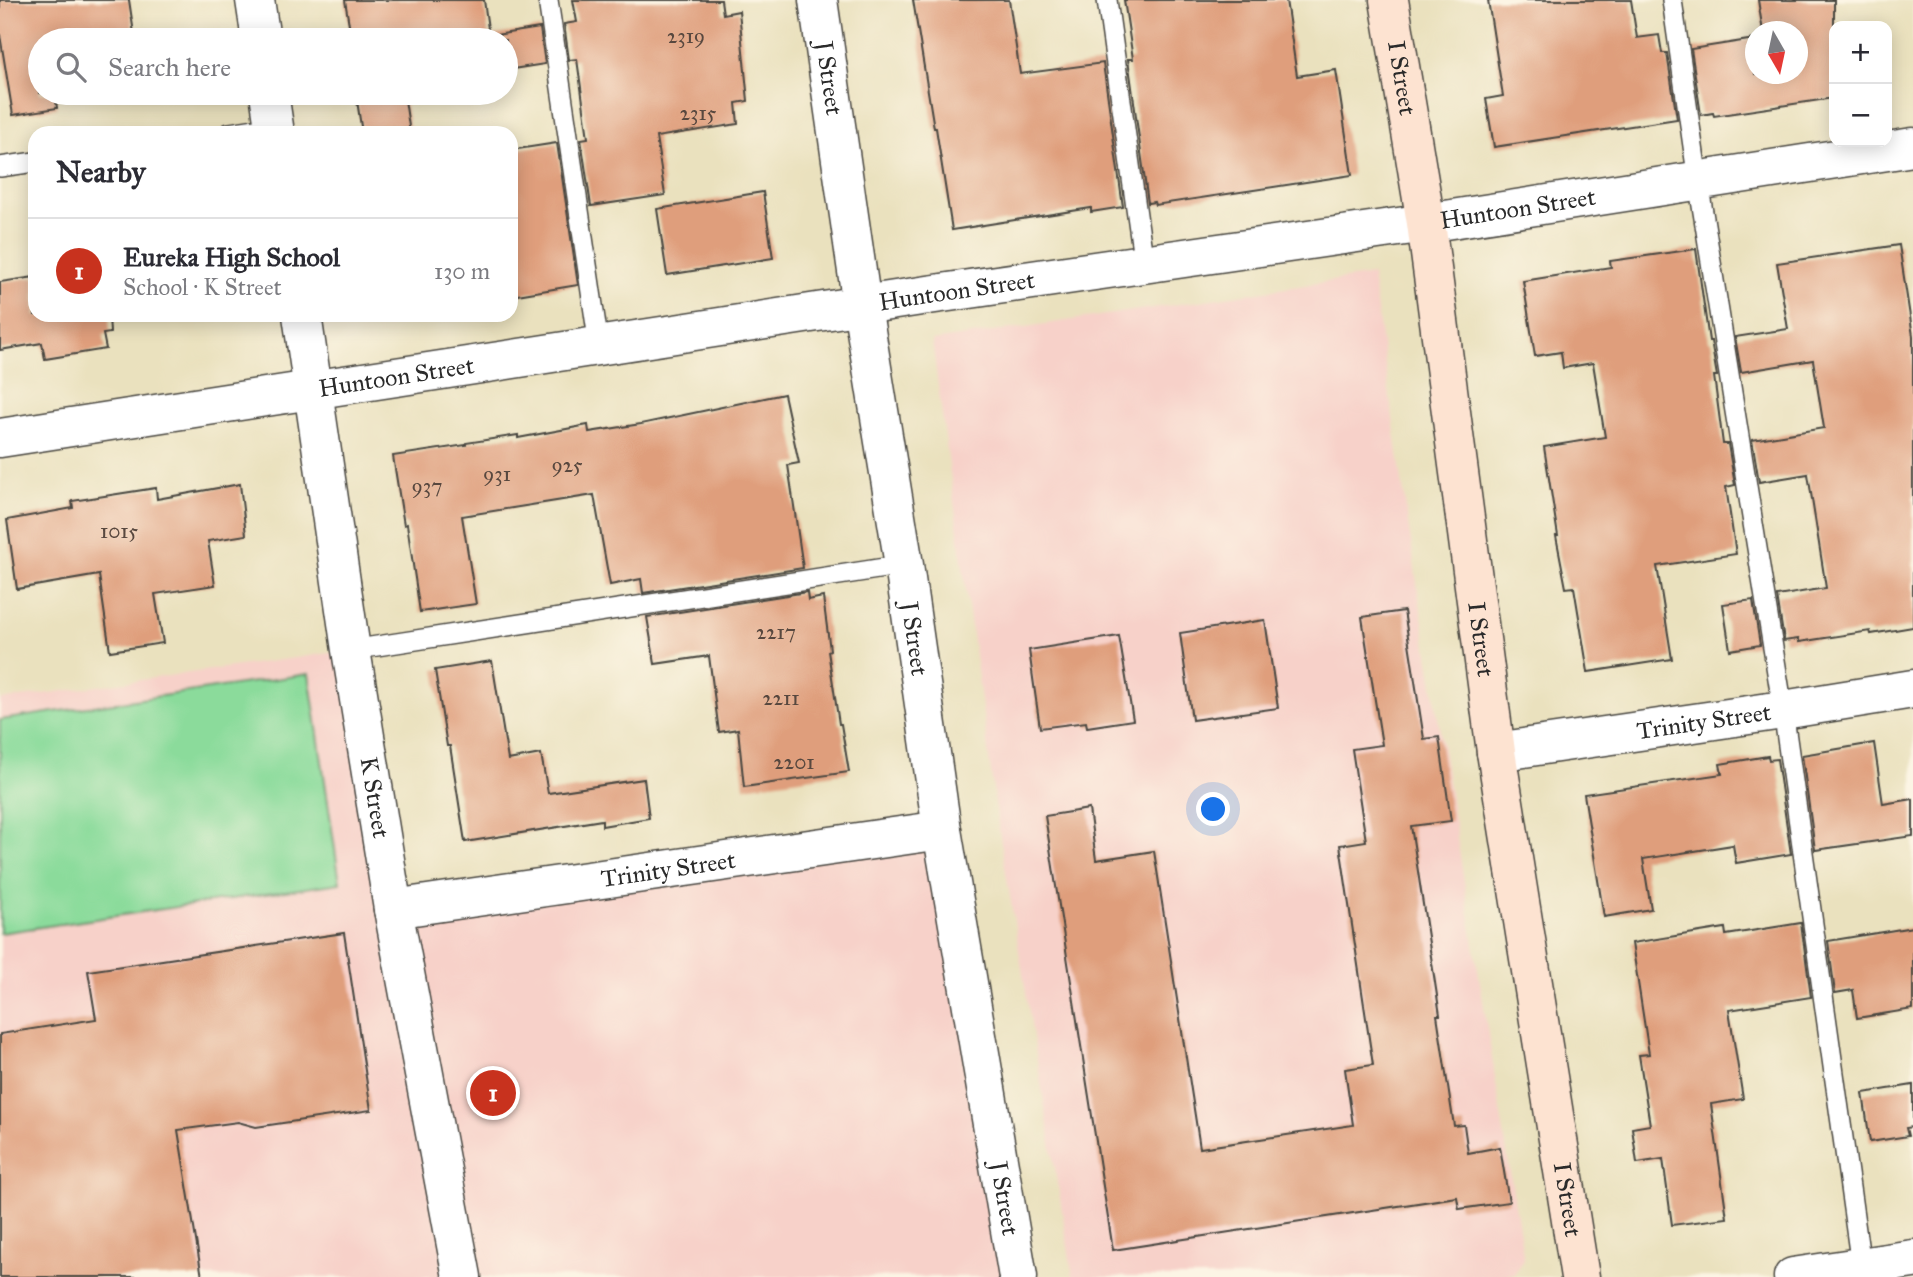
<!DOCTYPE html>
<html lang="en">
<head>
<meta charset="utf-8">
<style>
  :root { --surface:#fff; --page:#f7f7f7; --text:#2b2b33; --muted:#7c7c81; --line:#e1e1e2; --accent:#c8321e }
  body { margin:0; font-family:"IM FELL Great Primer",serif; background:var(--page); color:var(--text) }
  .controls { position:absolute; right:21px; top:21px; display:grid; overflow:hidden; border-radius:14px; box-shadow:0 4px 18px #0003 }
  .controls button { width:63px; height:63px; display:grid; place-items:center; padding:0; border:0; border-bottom:2px solid var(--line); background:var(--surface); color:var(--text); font:35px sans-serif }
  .compass { position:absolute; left:1745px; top:21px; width:63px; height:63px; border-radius:50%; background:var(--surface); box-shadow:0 4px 18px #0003; rotate:171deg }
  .you { position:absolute; left:1214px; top:810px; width:24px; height:24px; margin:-18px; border:5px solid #fff; border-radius:50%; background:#1a73e8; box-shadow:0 0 0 10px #1a73e833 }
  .badge { display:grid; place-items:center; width:46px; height:46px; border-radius:50%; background:var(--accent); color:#fff; font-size:23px; font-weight:700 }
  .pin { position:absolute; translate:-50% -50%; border:4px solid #fff; box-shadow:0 2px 7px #0006 }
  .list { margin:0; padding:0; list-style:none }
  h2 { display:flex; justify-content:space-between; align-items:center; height:91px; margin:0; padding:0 28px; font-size:30px }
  h2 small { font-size:23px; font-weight:400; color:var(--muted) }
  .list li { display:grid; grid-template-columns:46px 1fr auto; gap:21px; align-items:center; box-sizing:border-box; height:105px; padding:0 28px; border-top:2px solid var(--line) }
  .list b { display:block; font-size:26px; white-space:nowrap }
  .list p { margin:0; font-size:23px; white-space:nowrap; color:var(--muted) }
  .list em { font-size:23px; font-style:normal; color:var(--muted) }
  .icon { flex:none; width:38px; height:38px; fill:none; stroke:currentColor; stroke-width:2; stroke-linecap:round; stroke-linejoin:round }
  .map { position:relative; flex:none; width:1913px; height:1277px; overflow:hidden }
  .search { position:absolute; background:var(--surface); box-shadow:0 4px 18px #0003; left:28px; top:28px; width:490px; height:77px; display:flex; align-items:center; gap:18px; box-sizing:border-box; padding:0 24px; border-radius:38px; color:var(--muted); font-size:26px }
  .panel { position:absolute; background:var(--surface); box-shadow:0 4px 18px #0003; left:28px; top:126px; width:490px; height:196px; border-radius:21px }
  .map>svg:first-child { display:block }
</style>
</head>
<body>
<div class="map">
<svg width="1913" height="1277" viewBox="0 0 1913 1277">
  <rect width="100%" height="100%" fill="#fcf5e5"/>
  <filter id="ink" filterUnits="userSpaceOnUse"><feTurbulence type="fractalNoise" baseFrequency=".0143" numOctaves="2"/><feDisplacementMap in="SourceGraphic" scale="14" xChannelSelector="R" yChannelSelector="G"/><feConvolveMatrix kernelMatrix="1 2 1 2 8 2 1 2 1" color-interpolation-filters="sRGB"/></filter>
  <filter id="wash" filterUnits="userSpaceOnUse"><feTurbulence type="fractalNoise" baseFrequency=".00686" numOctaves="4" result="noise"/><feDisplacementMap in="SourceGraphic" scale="28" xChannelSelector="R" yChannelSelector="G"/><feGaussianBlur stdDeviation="1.57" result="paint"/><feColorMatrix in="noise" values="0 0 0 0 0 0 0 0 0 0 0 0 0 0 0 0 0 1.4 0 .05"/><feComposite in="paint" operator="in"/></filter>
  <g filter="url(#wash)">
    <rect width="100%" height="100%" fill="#eae1be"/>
    <g fill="#f7d1c9">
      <polygon points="1372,275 1419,597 1524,1260 1514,1274 1491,1277 1073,1277 998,824 932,341"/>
      <polygon points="351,650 393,909 942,830 1018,1277 0,1277 0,700"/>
    </g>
    <polygon fill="#8bdb9b" stroke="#5b8363" stroke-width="2" points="309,674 340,883 0,933 0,720"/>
    <g id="blocks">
      <g fill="#df9e7b">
        <polygon points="0,0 129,0 135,40 40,40 40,93 55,93 57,108 13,115 0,35"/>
        <polygon points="345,0 484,0 489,36 540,28 545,64 506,70 506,40 329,40 351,37"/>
        <polygon points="573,0 721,0 723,14 739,11 748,101 736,103 738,124 656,137 665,195 591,206 581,139 588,138 577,59 569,60 564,24 577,22"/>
        <polygon points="913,0 1009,0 1020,74 1103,63 1123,207 1091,212 1091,208 952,230 936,128 934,128"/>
        <polygon points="1124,0 1286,0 1297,76 1336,70 1352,175 1155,205 1154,202 1148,203 1128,59 1133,59"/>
        <polygon points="1488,0 1631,0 1637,38 1659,35 1662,53 1667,53 1677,119 1494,147 1486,99 1503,96"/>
        <polygon points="1758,0 1834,0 1834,98 1714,116 1713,113 1701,115 1691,49 1755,39 1755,74 1797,74 1797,32 1763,32"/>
        <polygon points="328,93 404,93 410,133 362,133 356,94 329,98"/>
        <polygon points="557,143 578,285 511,296 511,150"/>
        <polygon points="763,192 773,258 667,275 657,209"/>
        <polygon points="1899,245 1913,336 1913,627 1871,634 1870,631 1799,642 1799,639 1784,641 1777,596 1826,588 1808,474 1759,482 1752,440 1824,428 1813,360 1741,372 1735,337 1788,329 1777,263"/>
        <polygon points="1696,249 1709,341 1711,341 1717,376 1714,376 1723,444 1728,444 1735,485 1726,487 1736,554 1657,566 1672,659 1588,672 1574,587 1566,588 1556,536 1558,536 1544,447 1605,437 1593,363 1563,368 1561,352 1535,356 1523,281 1611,267 1610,261"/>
        <polygon points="35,277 35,315 109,315 110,333 103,334 106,349 45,359 42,343 0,350 0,282"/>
        <polygon points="784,394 799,463 788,465 803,568 643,593 641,579 610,585 594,495 462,516 476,604 420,612 407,524 404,525 393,456 466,445 466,443 518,435 518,438 588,425 589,432 641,424"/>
        <polygon points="240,484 246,535 208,541 215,585 155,594 163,643 110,651 99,575 17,589 7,520 73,508 72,501 156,488 157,499"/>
        <polygon points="807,592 808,600 823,597 830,650 828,651 839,724 841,724 849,772 744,787 738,729 719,732 709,656 655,664 647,617"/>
        <polygon points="1753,600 1760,645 1730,650 1723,604"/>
        <polygon points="1404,611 1424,739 1439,737 1451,821 1411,826 1440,1015 1437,1015 1454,1126 1464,1125 1468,1153 1500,1147 1509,1202 1459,1209 1457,1197 1113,1250 1045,816 1089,809 1096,860 1154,851 1200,1148 1353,1125 1345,1069 1373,1065 1340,845 1366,841 1352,749 1382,745 1362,617"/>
        <polygon points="1265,620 1278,708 1192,720 1180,633"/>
        <polygon points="1119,636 1133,720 1087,727 1086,722 1040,728 1029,650"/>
        <polygon points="492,661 508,760 541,754 548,793 644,779 649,818 602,826 602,820 465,842 450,746 447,746 435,670"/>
        <polygon points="1874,743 1883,804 1913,799 1913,836 1815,850 1802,755"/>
        <polygon points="1768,756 1769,760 1777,759 1791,854 1736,863 1733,845 1643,859 1651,909 1604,917 1584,794 1722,774 1720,764"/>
        <polygon points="1801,923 1811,997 1729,1010 1743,1099 1711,1104 1727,1218 1672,1225 1663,1159 1637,1163 1632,1128 1650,1125 1639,1055 1649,1054 1632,943 1725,928 1726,935"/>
        <polygon points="1913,927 1913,1009 1857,1018 1853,990 1835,993 1828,941"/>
        <polygon points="344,933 371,1110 256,1127 238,1122 178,1130 202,1277 0,1277 0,1034 96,1019 88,971"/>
        <polygon points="1913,1085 1913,1127 1906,1128 1908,1136 1870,1142 1863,1093"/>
      </g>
    </g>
  </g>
  <g filter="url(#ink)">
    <use href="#blocks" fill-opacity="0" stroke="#484641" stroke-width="2"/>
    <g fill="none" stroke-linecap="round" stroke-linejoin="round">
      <g stroke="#484641" stroke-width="22">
        <g id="service">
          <polyline points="548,0 599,346"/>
          <polyline points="1107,0 1144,265"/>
          <polyline points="1672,0 1698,181 1783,710 1862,1273"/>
          <polyline points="229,133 274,126"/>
          <polyline points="0,167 35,162"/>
          <polyline points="351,650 904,565"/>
        </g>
      </g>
      <g stroke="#484641" stroke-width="41">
        <g id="minor">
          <polyline points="255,0 261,40"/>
          <polyline points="269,93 275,133"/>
          <path id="s1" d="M 302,315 L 351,650 L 393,909 L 462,1277"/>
          <path id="s2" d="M 0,438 L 928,295 L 1426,223 L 1913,147"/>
          <path id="s3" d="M 1496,752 L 1783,710 L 1913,689"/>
          <path id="s4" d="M 393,909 L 942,830"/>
          <polyline points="1793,1277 1913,1259"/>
        </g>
      </g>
      <g stroke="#484641" stroke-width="41">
        <g id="tertiary">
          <path id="s5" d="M 818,0 L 862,306 L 904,565 L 942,830 L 1018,1277"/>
        </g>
      </g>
      <g stroke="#484641" stroke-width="41">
        <g id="secondary">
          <path id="s6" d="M 1389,0 L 1426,223 L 1496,752 L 1580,1277"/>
        </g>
      </g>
      <use href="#service" stroke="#fff" stroke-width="19"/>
      <use href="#minor" stroke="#fff" stroke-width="38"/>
      <use href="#tertiary" stroke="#fff" stroke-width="38"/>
      <use href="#secondary" stroke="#fde3d1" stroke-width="38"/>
    </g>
  </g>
  <g text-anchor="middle" stroke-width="5" stroke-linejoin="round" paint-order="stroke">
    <g font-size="21" fill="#58483f">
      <text x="686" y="43">2319</text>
      <text x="698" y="120">2315</text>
      <text x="567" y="472">925</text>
      <text x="497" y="481">931</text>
      <text x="427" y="493">937</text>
      <text x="119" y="538">1015</text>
      <text x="776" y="639">2217</text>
      <text x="781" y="705">2211</text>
      <text x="794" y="769">2201</text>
    </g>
    <g font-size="24" fill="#2b2b2b" stroke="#fcf5e5">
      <text dy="8" stroke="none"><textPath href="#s6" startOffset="79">I Street</textPath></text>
      <text dy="8" stroke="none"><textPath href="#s5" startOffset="79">J Street</textPath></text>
      <text dy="8" stroke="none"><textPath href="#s2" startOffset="1535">Huntoon Street</textPath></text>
      <text dy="8" stroke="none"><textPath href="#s2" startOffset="968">Huntoon Street</textPath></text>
      <text dy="8" stroke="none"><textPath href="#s2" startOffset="401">Huntoon Street</textPath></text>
      <text dy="8" stroke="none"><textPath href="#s5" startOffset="646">J Street</textPath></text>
      <text dy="8" stroke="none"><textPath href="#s6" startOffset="646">I Street</textPath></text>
      <text dy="8" stroke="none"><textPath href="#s3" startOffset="210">Trinity Street</textPath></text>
      <text dy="8" stroke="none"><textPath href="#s1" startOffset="488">K Street</textPath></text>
      <text dy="8" stroke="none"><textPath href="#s4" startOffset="278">Trinity Street</textPath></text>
      <text dy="8" stroke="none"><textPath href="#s5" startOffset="1213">J Street</textPath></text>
      <text dy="8" stroke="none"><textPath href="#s6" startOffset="1213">I Street</textPath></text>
    </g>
  </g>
</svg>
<div class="controls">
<button>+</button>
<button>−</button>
</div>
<svg class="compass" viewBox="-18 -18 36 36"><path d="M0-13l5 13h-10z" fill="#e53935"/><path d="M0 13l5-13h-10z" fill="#7c7c81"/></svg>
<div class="you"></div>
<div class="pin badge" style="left:493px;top:1093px">1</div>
<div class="search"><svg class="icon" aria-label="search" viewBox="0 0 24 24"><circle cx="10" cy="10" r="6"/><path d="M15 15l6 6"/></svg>Search here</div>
<section class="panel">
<h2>Nearby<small></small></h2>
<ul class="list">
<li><span class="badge">1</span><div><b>Eureka High School</b><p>School · K Street</p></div><em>130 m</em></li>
</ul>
</section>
</div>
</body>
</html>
